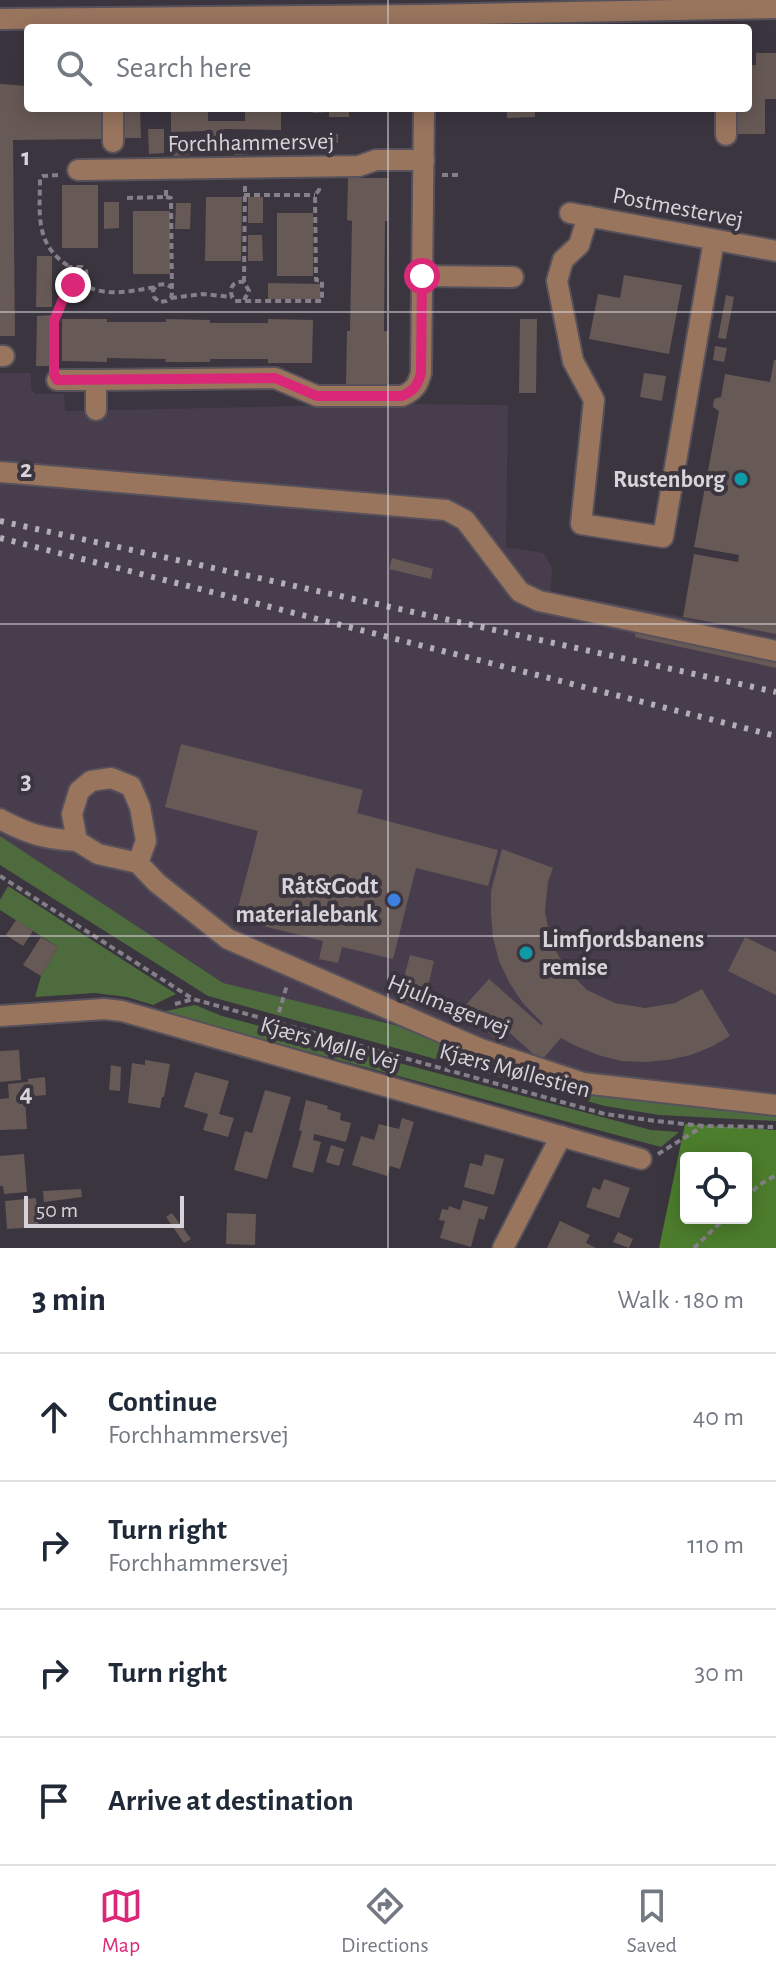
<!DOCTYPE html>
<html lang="en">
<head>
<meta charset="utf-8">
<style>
  :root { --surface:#fff; --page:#f2f2f3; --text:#1f2937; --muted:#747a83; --line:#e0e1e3; --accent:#db2777 }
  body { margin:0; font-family:"Alegreya Sans",sans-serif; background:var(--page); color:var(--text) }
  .controls { position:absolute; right:24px; bottom:24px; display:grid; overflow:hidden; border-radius:8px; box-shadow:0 4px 20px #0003 }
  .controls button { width:72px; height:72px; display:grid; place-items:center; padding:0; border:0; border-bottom:2px solid var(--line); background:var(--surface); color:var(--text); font:40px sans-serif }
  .scale { position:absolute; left:24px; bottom:20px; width:160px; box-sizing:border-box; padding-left:8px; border:4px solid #d7d3da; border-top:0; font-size:22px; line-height:28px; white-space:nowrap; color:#d7d3da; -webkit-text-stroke:6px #3b353f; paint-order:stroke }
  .stop { position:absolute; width:24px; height:24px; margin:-18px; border:6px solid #db2777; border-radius:50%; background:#fff }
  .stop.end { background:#db2777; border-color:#fff; box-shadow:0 2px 8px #0008 }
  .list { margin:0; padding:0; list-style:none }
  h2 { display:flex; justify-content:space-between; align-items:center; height:104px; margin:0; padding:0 32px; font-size:34px }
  h2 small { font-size:26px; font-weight:400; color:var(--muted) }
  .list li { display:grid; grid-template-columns:52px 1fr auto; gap:24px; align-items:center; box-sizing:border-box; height:128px; padding:0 32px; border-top:2px solid var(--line) }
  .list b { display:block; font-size:30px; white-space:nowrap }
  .list p { margin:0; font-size:26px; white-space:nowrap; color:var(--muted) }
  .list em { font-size:26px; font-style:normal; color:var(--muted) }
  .icon { flex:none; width:44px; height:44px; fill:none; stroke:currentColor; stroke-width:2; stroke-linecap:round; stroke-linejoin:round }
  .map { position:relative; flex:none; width:776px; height:1248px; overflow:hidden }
  .search { position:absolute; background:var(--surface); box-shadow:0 4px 20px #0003; left:24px; right:24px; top:24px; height:88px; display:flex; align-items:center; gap:20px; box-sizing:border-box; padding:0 28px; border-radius:8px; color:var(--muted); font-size:30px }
  .sheet { height:616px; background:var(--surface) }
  nav { display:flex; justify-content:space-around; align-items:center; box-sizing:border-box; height:112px; border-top:2px solid var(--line); background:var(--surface); font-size:22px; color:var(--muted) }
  nav a { display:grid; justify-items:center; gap:4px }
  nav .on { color:var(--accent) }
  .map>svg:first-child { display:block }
</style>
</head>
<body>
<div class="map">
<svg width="776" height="1248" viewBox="0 0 776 1248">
  <rect width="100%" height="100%" fill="#3b353f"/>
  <polygon fill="#473d4d" points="0,373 31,373 31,389 35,394 64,394 65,411 402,404 508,405 506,547 544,553 552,568 551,592 776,634 776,1111 604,1094 398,1026 222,983 0,836"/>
  <g fill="#4e6b3e">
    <polygon points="0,836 223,983 398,1026 553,1082 776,1111 776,1121 659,1115 605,1106 208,996 0,865"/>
    <polygon points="8,886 176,994 153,1005 127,997 95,993 35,997 41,976 58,947 0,910 0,900"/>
    <polygon points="195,1005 222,1016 651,1130 679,1132 661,1147 161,1012"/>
  </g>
  <path fill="#4c7d2c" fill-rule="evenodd" d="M 685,1124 L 776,1130 L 776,1248 L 659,1248 ZM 686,1158 L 746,1158 L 746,1218 L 686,1218 Z"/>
  <g fill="#675956">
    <polygon points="756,53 776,53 776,99 765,99 765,134 736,134 736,108 748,108 748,65 756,65"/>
    <polygon points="0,84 28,86 28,108 105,108 106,139 13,140 15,336 0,336"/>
    <polygon points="119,108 140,108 141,138 119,138"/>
    <polygon points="171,108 208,108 208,121 245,121 245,108 281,108 281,130 224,129 224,140 208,140 208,131 171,132"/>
    <polygon points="313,108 362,108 362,112 349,112 349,117 329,117 329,112 313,113"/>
    <polygon points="507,108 535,108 535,117 507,118"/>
    <polygon points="148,129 164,129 164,153 149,154"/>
    <rect x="319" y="134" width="19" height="9"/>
    <polygon points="172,137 192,137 193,155 173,156"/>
    <polygon points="234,137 254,137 254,154 234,155"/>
    <polygon points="348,178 389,178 388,221 385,221 384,331 388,331 387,384 346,384 347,331 350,331 352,221 347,220"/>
    <rect x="62" y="185" width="36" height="63"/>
    <polygon points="206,197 242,197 241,261 205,261"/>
    <rect x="248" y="197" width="15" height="26"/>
    <polygon points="104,202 119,202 119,228 104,229"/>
    <polygon points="176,203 191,203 190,229 175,229"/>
    <rect x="133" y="211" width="37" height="63"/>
    <rect x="277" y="213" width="36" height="63"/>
    <polygon points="248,235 262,235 263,261 248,261"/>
    <polygon points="37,256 52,256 52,307 36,307"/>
    <polygon points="624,275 682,285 669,354 589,339 598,294 620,298"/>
    <polygon points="268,283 320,284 320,299 268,299"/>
    <polygon points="726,295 734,297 726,339 718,338"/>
    <polygon points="52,315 52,366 36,366 37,316"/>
    <polygon points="62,319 107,319 107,322 166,322 166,319 210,320 210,323 268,323 268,319 313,320 312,363 268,363 268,359 210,359 210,362 165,362 166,359 107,358 107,362 62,361"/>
    <polygon points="520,319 537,319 536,393 519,393"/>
    <polygon points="715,346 727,348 724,362 713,360"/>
    <polygon points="774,360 776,360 776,634 683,617 694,554 738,562 739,555 694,547 719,411 713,407 714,399 721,397 725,374 770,382"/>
    <polygon points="644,373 666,376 662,401 640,397"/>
    <polygon points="392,558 433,569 431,579 389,569"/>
    <polygon points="636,629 776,659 776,668 635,637"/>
    <polygon points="181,744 363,790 357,813 498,850 488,886 416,868 393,959 342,947 338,963 319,959 323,941 235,919 258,831 165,807"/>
    <polygon points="502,849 553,868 548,882 545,912 551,942 566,969 587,990 615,1003 645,1008 675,1003 702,989 730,1036 713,1046 691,1055 668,1060 645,1062 621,1061 598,1055 576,1046 561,1038 541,1061 510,1033 501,1044 462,1009 489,979 541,1025 543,1024 522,1002 509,982 499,961 493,938 491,915 491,891"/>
    <polygon points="16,920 33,931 23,946 6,935"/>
    <polygon points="41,937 58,947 41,976 23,965"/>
    <polygon points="745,937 776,952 776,995 728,971"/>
    <polygon points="410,955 434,961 423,1006 398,1000"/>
    <polygon points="19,1050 21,1080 0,1082 0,1051"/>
    <polygon points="145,1060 170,1064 164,1097 162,1097 160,1108 128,1103 132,1063 145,1065"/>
    <polygon points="111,1065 121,1067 120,1091 109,1090"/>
    <polygon points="195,1072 229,1081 219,1114 234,1118 228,1137 203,1130 208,1114 184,1107"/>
    <polygon points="45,1077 46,1095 25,1097 27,1129 0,1130 0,1099 9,1098 8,1084 28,1082 28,1079"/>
    <polygon points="265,1090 291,1097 267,1179 234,1170 245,1131 252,1133"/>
    <polygon points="306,1100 328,1106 327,1109 341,1113 340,1120 351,1123 346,1142 314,1134 313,1140 321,1142 313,1173 292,1167 302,1131 299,1130"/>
    <polygon points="402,1118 414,1122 400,1169 390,1166 387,1176 352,1165 361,1136 374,1140 379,1124 399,1129"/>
    <polygon points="331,1145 344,1149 339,1166 326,1162"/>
    <polygon points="24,1154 27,1192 4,1194 3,1186 0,1186 0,1156"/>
    <polygon points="485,1154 504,1159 494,1195 464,1187 470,1163 482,1166"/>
    <polygon points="604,1179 630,1188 619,1218 586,1207 593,1187 600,1190"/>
    <polygon points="81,1189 82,1197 44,1202 43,1191"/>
    <polygon points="36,1198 39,1227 7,1229 5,1201"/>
    <polygon points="463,1200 488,1207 484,1220 479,1218 471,1247 440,1238 445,1221 439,1220 442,1209 448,1210 449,1206 460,1210"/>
    <polygon points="172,1213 191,1239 184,1243 166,1217"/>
    <polygon points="227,1213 256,1214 255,1245 226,1244"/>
    <polygon points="560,1221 590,1235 586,1243 596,1248 547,1248"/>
    <polygon points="618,1232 633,1239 629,1248 613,1242"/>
  </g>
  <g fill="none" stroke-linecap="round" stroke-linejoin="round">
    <g stroke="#57515b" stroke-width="24">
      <g id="minor">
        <polyline points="0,19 424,15 776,8"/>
        <polyline points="113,108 113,142"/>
        <polyline points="726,108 726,135"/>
        <polyline points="78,170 359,166 376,160 424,160"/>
        <polyline points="570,213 776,251"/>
        <polyline points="588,216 579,245 563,260 557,281 573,361 594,400 581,524 663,537 714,240"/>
        <polyline points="422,276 513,277"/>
        <polyline points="0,356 4,356"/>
        <polyline points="57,380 96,380 96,410"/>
        <path d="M 96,380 L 275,378 L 317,396 L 402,396 C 414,391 418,385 421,373 L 424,108"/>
        <polyline points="0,472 446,510 465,520 520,592 539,601 776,651"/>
        <path d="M 0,819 C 28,834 45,839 77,841"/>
        <polyline points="138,863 146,841 140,807 131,786 111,778 91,781 79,791 72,814 77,841 98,854 138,863 157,883 228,939 478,1048 583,1083 776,1105"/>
        <polyline points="0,1016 104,1009 122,1011 641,1159"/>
        <polyline points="503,1248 561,1136"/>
      </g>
    </g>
    <g stroke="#847f88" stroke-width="4" stroke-dasharray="6 4" stroke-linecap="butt">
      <path d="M 58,175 L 43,176 L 40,178 C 40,214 34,245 70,267"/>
      <polyline points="442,175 459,175"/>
      <polyline points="244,195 315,195"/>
      <polyline points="166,197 171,198 172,293 171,298 166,301 159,302 154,297 153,290 157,285 166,284 171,287"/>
      <polyline points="127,198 166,197 166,188"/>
      <polyline points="244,282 245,186"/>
      <path d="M 82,284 L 87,278 L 86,271 L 82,267 L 70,267 L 67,272 L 69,280 L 78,286 L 82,284 C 106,298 130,291 156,287"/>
      <polyline points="171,298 203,294 232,297"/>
      <path d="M 244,300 L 249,291 L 244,282 C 231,280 227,292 235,301 L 322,301 L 322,281 L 316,280 L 315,195 L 319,190 L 319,186"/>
      <polyline points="54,360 54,321 70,282"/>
      <polyline points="0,876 193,999 605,1114 656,1121 704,1126 773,1127"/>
      <polyline points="175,1004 193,999"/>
      <polyline points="276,1022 287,985"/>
      <polyline points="658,1154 702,1127"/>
      <polyline points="746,1198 759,1185 776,1175"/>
      <polyline points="694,1248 725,1218"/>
    </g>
    <use href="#minor" stroke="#99755e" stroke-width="20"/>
    <g stroke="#b3afb6" stroke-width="6" stroke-dasharray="4 8" stroke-linecap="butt">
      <polyline points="0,521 776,692"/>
      <polyline points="0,538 776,736"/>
    </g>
  </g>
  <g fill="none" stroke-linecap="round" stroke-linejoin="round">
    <path stroke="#db2777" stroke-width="10" d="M 73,285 L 70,282 L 54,321 L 54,374 L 57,380 L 275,378 L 317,396 L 402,396 C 414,391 418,385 421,373 L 422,276"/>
  </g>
  <path fill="none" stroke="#d7d3da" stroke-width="2" stroke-opacity="0.55" d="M 388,0 L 388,28M 388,108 L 388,1248M 0,312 L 776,312M 0,624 L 776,624M 0,936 L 776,936"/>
  <g fill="#0f9aa8" stroke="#3b353f" stroke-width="3">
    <circle cx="741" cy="479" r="8"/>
    <circle cx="526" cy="953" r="8"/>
  </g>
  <circle fill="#3f7fe0" stroke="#3b353f" stroke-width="3" cx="394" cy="900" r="8"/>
  <g text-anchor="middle" stroke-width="8" stroke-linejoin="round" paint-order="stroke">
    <g font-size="24" fill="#d7d3da" stroke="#3b353f">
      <text transform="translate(251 142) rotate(-1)" y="8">Forchhammersvej</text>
      <text transform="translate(678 207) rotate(11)" y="8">Postmestervej</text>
      <text transform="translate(449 1005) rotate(22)" y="8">Hjulmagervej</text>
      <text transform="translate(330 1043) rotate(16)" y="8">Kjærs Mølle Vej</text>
      <text transform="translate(515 1070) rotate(15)" y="8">Kjærs Møllestien</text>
    </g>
    <g font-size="24" font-weight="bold" fill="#d7d3da" stroke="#3b353f" text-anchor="end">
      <text x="725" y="487">Rustenborg</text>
      <text x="378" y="894">Råt&amp;Godt<tspan x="378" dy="28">materialebank</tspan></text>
      <text x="542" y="947" text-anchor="start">Limfjordsbanens<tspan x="542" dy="28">remise</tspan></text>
    </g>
  </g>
  <g font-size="26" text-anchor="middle" font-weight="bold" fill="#d7d3da" stroke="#3b353f" stroke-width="8" stroke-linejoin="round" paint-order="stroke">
    <text x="26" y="165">1</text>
    <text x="26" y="477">2</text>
    <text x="26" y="789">3</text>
    <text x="26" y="1101">4</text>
  </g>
</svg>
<div class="controls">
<button><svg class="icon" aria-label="locate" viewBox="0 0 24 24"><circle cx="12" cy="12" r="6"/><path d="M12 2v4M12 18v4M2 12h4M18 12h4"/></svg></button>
</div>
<div class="scale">50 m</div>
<div class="stop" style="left:422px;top:276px"></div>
<div class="stop end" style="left:73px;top:285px"></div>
<div class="search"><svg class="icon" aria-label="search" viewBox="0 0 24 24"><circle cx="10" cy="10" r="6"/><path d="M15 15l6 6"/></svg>Search here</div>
</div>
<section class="sheet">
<h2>3 min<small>Walk · 180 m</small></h2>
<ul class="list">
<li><svg class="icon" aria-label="ahead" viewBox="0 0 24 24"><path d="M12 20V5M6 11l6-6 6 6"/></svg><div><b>Continue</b><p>Forchhammersvej</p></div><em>40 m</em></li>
<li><svg class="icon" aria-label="right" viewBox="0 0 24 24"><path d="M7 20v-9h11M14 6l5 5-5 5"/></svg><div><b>Turn right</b><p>Forchhammersvej</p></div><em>110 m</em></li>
<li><svg class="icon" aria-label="right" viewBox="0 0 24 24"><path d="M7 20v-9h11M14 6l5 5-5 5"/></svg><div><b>Turn right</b></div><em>30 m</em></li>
<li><svg class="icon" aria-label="arrive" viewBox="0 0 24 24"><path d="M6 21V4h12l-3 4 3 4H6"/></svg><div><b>Arrive at destination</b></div></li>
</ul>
</section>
<nav>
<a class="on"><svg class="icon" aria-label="map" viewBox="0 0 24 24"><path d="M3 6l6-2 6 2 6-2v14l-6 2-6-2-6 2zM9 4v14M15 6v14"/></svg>Map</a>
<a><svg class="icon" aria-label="directions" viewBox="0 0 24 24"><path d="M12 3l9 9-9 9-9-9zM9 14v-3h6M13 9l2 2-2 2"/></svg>Directions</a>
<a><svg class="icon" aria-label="saved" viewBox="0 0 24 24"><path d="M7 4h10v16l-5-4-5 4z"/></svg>Saved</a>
</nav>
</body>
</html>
